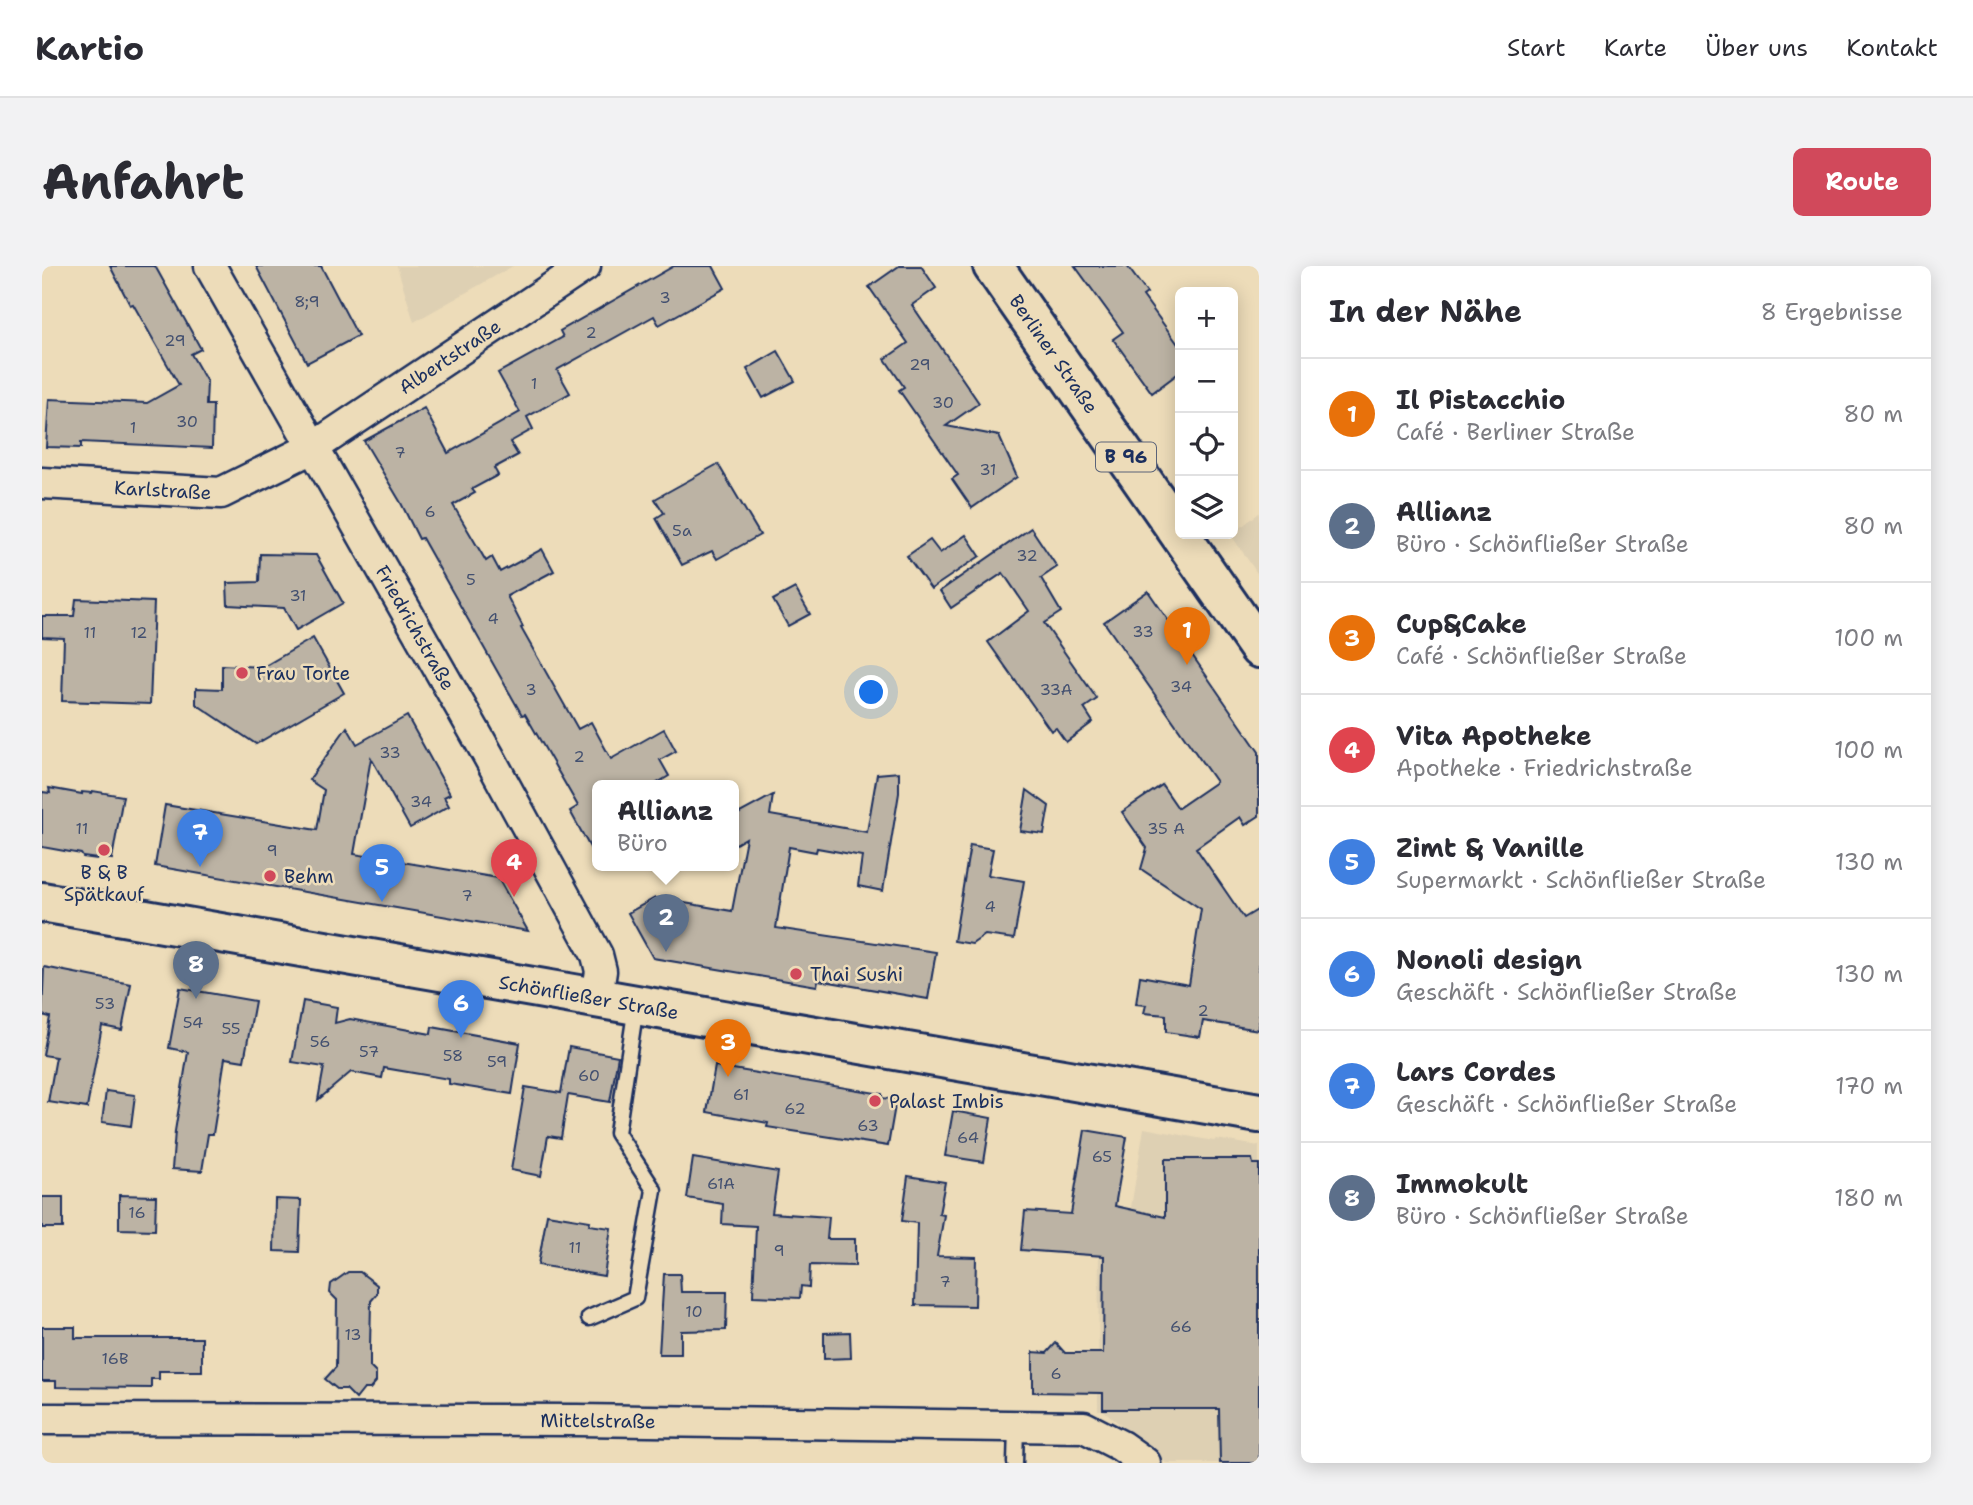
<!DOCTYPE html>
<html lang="de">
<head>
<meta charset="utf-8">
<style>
  :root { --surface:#fff; --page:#f2f2f3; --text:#2b2b33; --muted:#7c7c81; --line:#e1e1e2; --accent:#d1495b }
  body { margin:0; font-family:"Shantell Sans",sans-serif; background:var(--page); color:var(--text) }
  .controls { position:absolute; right:21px; top:21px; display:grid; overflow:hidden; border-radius:10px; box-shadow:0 4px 18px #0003 }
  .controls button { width:63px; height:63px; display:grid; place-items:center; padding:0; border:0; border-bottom:2px solid var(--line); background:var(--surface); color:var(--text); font:35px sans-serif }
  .you { position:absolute; left:830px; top:427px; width:24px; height:24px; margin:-18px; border:5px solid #fff; border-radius:50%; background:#1a73e8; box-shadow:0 0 0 10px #1a73e833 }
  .badge { display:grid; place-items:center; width:46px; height:46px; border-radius:50%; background:var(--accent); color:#fff; font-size:23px; font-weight:700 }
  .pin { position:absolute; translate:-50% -58px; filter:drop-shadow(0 2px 4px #0008) }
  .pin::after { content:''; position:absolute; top:37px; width:24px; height:21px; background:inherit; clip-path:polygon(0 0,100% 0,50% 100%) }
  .popup { position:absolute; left:550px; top:514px; width:147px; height:91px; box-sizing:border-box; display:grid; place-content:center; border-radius:10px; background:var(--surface); filter:drop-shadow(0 2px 5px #0005); font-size:23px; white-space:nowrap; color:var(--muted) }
  .popup b { font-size:26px; color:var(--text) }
  .popup::after { content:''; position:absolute; left:50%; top:100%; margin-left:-14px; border:14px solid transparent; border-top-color:var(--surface) }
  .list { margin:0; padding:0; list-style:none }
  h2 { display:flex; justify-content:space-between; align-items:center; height:91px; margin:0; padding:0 28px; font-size:30px }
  h2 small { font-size:23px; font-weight:400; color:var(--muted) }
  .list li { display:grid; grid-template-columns:46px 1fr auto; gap:21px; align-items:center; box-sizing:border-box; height:112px; padding:0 28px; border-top:2px solid var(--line) }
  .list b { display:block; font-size:26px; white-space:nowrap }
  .list p { margin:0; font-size:23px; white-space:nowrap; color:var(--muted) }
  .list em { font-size:23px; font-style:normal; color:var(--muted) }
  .icon { flex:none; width:38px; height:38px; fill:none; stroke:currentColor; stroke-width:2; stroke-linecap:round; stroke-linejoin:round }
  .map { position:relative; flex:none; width:1217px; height:1197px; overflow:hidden; border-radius:10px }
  header { display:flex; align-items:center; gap:42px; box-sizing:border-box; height:98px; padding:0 35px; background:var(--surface); border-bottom:2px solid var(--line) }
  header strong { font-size:33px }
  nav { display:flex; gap:38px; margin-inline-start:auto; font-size:24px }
  .intro { display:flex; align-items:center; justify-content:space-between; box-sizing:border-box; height:168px; padding:0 42px }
  h1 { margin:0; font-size:49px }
  .button { padding:18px 32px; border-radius:10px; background:var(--accent); color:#fff; font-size:24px; font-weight:700 }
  main { display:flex; gap:42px; padding:0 42px }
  aside { flex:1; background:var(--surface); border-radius:10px; box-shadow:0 4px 18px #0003 }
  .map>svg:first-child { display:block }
</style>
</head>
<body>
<header>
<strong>Kartio</strong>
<nav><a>Start</a><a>Karte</a><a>Über uns</a><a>Kontakt</a></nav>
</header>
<div class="intro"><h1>Anfahrt</h1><a class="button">Route</a></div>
<main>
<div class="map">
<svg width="1217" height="1197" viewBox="0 0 1217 1197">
  <rect width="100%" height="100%" fill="#eddcb9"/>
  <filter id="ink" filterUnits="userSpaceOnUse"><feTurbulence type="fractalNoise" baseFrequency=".0143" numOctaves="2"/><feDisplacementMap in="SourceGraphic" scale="14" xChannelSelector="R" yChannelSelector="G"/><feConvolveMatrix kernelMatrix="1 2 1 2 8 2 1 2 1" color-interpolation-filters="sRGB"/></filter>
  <g filter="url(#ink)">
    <g fill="#ded0b3">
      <polygon points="355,0 471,0 372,56"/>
      <polygon points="1217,247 1217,310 1189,269"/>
      <polygon points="1102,862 1172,875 1174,873 1217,880 1217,1197 1124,1197 1061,1144 1056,1144 1057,970 1084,972"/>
    </g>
    <g fill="#bcb3a4" stroke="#1b2f5e" stroke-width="2">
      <polygon points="68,0 113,0 133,36 159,83 149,88 165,116 164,139 171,139 170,182 39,176 39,182 4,181 7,133 105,137 137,119 91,38 88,39"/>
      <polygon points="214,0 279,0 316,70 265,97"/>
      <polygon points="632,0 671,0 683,22 617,59 612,50 515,104 528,127 485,151 491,163 468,176 476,189 452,202 456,209 430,223 433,227 411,239 444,295 450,291 458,306 500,283 512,305 465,330 481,361 479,362 536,463 549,456 569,493 622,463 634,485 618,494 627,510 610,520 556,520 556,596 528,545 536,540 483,448 480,449 380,272 377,273 359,237 322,175 382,142 406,187 478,146 456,107 521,71 518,65"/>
      <polygon points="857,0 879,0 894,22 870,39 937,137 904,160 957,170 975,211 930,242 910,213 916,209 857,124 862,121 843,93 866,77 827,21"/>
      <polygon points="1033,0 1085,0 1105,27 1101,30 1138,81 1138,106 1110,127 1071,73 1081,66"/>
      <polygon points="736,85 753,115 721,132 705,103"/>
      <polygon points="676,198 718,269 675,293 670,285 640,299 614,252 622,247 613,233"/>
      <polygon points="989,262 1015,301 999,312 1019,346 1002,357 1055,433 1042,442 1051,456 1024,476 1014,462 1009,465 946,376 987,345 961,307 909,342 898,325"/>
      <polygon points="924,269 938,290 889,323 865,290 888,274 898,287"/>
      <polygon points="218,288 274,289 301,337 254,364 242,342 186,339 185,317 217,316"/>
      <polygon points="753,322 768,348 746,360 731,334"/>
      <polygon points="1106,325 1217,486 1217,550 1203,559 1198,551 1154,582 1202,652 1217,643 1217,764 1161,755 1158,771 1124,766 1124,749 1102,747 1104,739 1094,738 1098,710 1147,719 1159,643 1099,603 1105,582 1080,546 1120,519 1136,542 1174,516 1062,356"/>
      <polygon points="34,333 112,336 108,438 20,435 22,372 0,371 0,350 32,350"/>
      <polygon points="271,372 302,427 214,478 154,438 154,422 180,423 180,399 221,401"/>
      <polygon points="365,450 408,528 402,531 407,540 368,562 329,492 312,588 456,612 486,665 113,600 123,539 275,564 282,524 267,514 305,461 315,478"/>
      <polygon points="857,506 857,527 841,625 816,620 820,590 775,582 774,586 747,581 734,662 894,686 886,733 776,714 775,720 611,692 586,647 613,632 690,645 704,572 692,579 692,550 731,529 728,549 825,566 835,508"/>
      <polygon points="7,522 40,528 40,526 50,527 51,525 81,530 70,593 57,591 55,593 41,591 39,588 0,581 0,526 8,527"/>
      <polygon points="985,524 1007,540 1002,568 978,565"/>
      <polygon points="928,579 951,583 946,609 982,615 972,673 943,669 930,678 912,675"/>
      <polygon points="2,701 89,718 80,764 60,760 45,842 6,836 14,791 1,789 8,751 0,749"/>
      <polygon points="138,722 213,735 202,795 183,792 171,868 166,868 160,905 130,903 133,865 146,786 127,782"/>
      <polygon points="261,735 295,741 293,757 308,753 389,768 390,761 478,777 470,828 407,818 407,813 342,802 340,812 309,806 276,834 282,801 250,796"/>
      <polygon points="527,781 576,790 568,836 526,829 519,872 506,870 499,910 469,904 483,821 519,827"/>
      <polygon points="673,800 840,828 840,832 854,834 846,880 725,861 726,857 665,846"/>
      <polygon points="64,825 93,829 89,860 60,856"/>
      <polygon points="911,845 949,852 942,896 903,890"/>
      <polygon points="1043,864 1085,871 1073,940 1123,951 1123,893 1210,893 1211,898 1217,898 1217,1197 1178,1197 1177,1143 1061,1143 1061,1127 991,1126 991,1086 1005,1087 1014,1077 1023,1087 1061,1087 1062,990 979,984 983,945 1029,948"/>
      <polygon points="651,892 736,906 730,947 787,951 785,973 813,973 813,1000 768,999 767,1021 759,1020 758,1032 711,1030 714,960 680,958 681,938 645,932"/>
      <polygon points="866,910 903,916 897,948 902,949 895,990 934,991 933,1040 873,1039 875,957 860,955"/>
      <polygon points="77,929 114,930 113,964 77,963"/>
      <rect x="0" y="931" width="21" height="31"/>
      <polygon points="233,933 259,934 257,986 232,985"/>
      <polygon points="505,948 548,955 547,959 569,962 562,1010 496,999"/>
      <polygon points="306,1006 318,1006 335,1019 335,1028 329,1035 328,1081 328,1101 334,1107 334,1116 328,1123 322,1123 314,1133 304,1123 295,1123 283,1113 294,1101 295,1034 288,1027 289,1018"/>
      <polygon points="622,1008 638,1008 639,1026 685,1026 684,1064 639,1065 639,1088 617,1088"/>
      <polygon points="0,1061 33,1061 33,1072 160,1072 160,1105 117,1105 117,1113 109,1113 109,1122 14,1121 14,1115 0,1115"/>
      <polygon points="808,1066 809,1092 782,1093 782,1067"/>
    </g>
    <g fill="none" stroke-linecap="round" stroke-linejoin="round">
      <g stroke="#1b2f5e" stroke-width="19">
        <g id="service">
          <polyline points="547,1052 593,1032 612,924 575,867 594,740"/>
          <polyline points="973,1197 974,1160"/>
        </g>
      </g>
      <g stroke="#1b2f5e" stroke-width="35">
        <g id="minor">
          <path id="s1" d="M 168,0 L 446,489 L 555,689 L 559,705 L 555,731"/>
          <path id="s2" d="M 0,217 L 179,227 L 272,181 L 543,0"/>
          <path id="s3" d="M 0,1153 L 536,1154 L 1042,1161 L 1079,1180 L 1103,1197"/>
        </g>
      </g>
      <g stroke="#1b2f5e" stroke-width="44">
        <g id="secondary">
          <path id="s4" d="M 0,636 L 1217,847"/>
        </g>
      </g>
      <g stroke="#1b2f5e" stroke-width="44">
        <g id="primary">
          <path id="s5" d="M 951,0 L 1217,382"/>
        </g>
      </g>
      <use href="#service" stroke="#eddcb9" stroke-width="14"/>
      <use href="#minor" stroke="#eddcb9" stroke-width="30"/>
      <use href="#secondary" stroke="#eddcb9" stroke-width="38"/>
      <use href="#primary" stroke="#eddcb9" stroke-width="38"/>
    </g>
  </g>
  <g fill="#d1495b" stroke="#eddcb9" stroke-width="2.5">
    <circle cx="200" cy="407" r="7"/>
    <circle cx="62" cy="584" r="7"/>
    <circle cx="228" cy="610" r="7"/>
    <circle cx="754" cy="708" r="7"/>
    <circle cx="833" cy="835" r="7"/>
  </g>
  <g text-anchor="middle" stroke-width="5" stroke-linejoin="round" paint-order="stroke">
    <g font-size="16" fill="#435070">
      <text x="623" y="37">3</text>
      <text x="265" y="41">8;9</text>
      <text x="549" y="72">2</text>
      <text x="133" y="80">29</text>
      <text x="878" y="104">29</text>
      <text x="492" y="123">1</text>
      <text x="901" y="142">30</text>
      <text x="145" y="161">30</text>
      <text x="91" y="167">1</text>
      <text x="358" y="192">7</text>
      <text x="946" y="209">31</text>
      <text x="388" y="251">6</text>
      <text x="640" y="270">5a</text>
      <text x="985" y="295">32</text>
      <text x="429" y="319">5</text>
      <text x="256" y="335">31</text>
      <text x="451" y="358">4</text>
      <text x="1101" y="371">33</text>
      <text x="48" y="372">11</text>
      <text x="97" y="372">12</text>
      <text x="1139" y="426">34</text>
      <text x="489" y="429">3</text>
      <text x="1014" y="429">33A</text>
      <text x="348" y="492">33</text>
      <text x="537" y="496">2</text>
      <text x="379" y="541">34</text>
      <text x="40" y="568">11</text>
      <text x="1124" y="568">35 A</text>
      <text x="230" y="590">9</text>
      <text x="425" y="635">7</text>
      <text x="948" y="646">4</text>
      <text x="63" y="743">53</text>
      <text x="1161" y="750">2</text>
      <text x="151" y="762">54</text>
      <text x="189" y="768">55</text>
      <text x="278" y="781">56</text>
      <text x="327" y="791">57</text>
      <text x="411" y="795">58</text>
      <text x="455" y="801">59</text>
      <text x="547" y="815">60</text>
      <text x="699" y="834">61</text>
      <text x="753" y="848">62</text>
      <text x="826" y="865">63</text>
      <text x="926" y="877">64</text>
      <text x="1060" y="896">65</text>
      <text x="679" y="923">61A</text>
      <text x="95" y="952">16</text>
      <text x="533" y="987">11</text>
      <text x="737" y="990">9</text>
      <text x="903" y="1021">7</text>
      <text x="652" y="1051">10</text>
      <text x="1139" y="1066">66</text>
      <text x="311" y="1074">13</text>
      <text x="73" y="1098">16B</text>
      <text x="1014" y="1113">6</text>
    </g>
    <rect fill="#eddcb9" stroke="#5a6379" stroke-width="2" x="1054" y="176.5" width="60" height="29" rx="5"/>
    <g font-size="18" font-weight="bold" fill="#1b2f5e">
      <text x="1084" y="197">B 96</text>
    </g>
    <g font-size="19" fill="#1b2f5e" stroke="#eddcb9">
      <text dy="7" stroke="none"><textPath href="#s5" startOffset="107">Berliner Straße</textPath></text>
      <text dy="7" stroke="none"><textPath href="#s2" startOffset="446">Albertstraße</textPath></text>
      <text dy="7" stroke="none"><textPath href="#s2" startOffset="121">Karlstraße</textPath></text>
      <text dy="7" stroke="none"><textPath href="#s1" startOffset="416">Friedrichstraße</textPath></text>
      <text dy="7" stroke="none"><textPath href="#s4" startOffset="555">Schönfließer Straße</textPath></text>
      <text dy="7" stroke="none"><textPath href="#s3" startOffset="556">Mittelstraße</textPath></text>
    </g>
    <g font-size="19" fill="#1b2f5e" stroke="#eddcb9" text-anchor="start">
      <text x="214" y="414">Frau Torte</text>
      <text x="62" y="613" text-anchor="middle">B &amp; B<tspan x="62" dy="22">Spätkauf</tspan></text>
      <text x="242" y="617">Behm</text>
      <text x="768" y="715">Thai Sushi</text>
      <text x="847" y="842">Palast Imbis</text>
    </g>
  </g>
</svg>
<div class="controls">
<button>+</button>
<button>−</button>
<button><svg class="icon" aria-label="locate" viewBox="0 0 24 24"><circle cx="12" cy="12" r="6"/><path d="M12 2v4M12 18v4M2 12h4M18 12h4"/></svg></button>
<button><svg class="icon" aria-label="layers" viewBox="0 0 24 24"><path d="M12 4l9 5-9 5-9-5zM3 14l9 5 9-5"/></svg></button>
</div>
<div class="you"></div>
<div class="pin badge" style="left:1145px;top:399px;background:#e8710a">1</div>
<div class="pin badge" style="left:624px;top:686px;background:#5c6f8a">2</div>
<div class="popup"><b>Allianz</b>Büro</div>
<div class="pin badge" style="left:686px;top:811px;background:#e8710a">3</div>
<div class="pin badge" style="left:472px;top:631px;background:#e0444e">4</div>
<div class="pin badge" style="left:340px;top:636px;background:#3f7fe0">5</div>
<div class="pin badge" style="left:419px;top:772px;background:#3f7fe0">6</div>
<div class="pin badge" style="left:158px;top:601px;background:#3f7fe0">7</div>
<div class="pin badge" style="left:154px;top:733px;background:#5c6f8a">8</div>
</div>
<aside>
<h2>In der Nähe<small>8 Ergebnisse</small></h2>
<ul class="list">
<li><span class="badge" style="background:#e8710a">1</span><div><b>Il Pistacchio</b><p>Café · Berliner Straße</p></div><em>80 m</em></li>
<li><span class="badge" style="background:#5c6f8a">2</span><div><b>Allianz</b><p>Büro · Schönfließer Straße</p></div><em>80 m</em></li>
<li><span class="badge" style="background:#e8710a">3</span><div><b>Cup&amp;Cake</b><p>Café · Schönfließer Straße</p></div><em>100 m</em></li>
<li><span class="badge" style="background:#e0444e">4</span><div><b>Vita Apotheke</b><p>Apotheke · Friedrichstraße</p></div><em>100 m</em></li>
<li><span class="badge" style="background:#3f7fe0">5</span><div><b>Zimt &amp; Vanille</b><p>Supermarkt · Schönfließer Straße</p></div><em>130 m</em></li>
<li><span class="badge" style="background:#3f7fe0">6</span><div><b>Nonoli design</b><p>Geschäft · Schönfließer Straße</p></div><em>130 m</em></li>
<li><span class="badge" style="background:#3f7fe0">7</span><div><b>Lars Cordes</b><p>Geschäft · Schönfließer Straße</p></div><em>170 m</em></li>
<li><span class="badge" style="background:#5c6f8a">8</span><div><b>Immokult</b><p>Büro · Schönfließer Straße</p></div><em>180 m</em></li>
</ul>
</aside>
</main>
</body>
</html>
